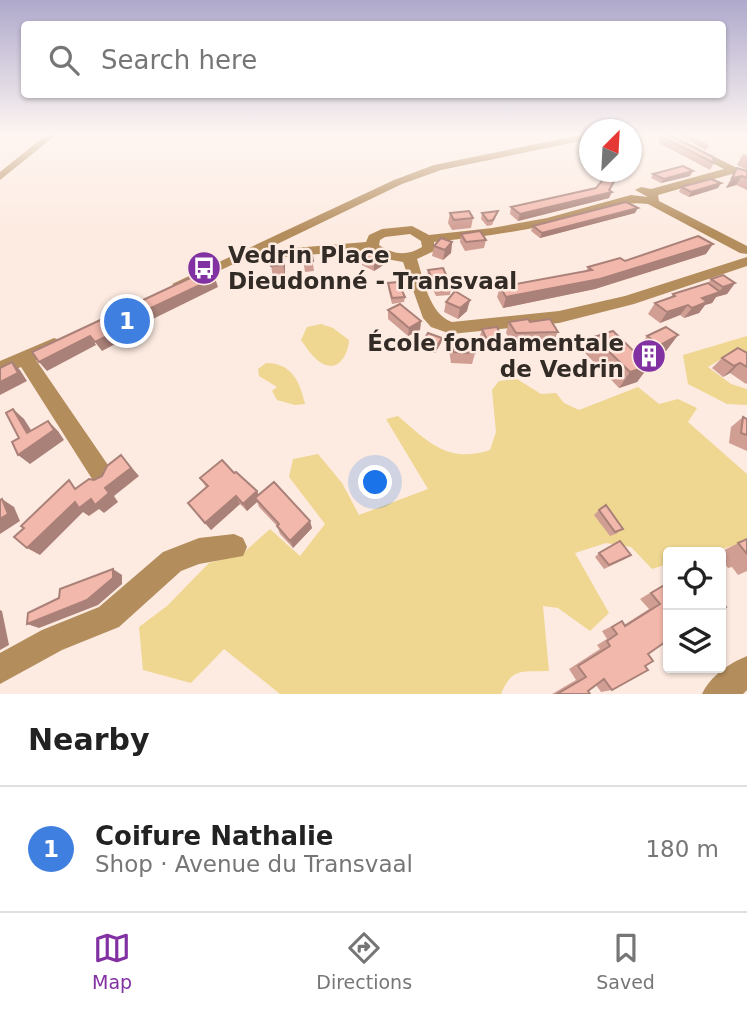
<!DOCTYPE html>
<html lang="en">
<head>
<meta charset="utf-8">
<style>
  :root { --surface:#fff; --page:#f6f6f6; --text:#222; --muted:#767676; --line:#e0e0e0; --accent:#8131a1 }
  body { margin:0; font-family:"DejaVu Sans",sans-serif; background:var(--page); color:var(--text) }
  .controls { position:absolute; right:21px; bottom:21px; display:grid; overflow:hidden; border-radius:7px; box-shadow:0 2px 5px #0004 }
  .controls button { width:63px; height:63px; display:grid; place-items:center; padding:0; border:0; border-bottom:2px solid var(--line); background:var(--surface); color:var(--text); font:35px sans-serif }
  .compass { position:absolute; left:579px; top:119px; width:63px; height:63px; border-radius:50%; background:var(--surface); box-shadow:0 2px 5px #0004; rotate:24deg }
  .you { position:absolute; left:376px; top:483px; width:24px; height:24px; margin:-18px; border:5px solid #fff; border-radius:50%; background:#1a73e8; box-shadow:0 0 0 10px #1a73e833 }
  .badge { display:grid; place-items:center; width:46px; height:46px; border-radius:50%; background:var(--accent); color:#fff; font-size:23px; font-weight:700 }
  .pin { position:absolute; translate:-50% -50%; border:4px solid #fff; box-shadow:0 2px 7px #0006 }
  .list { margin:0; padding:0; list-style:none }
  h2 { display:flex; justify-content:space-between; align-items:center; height:91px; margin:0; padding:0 28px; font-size:30px }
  h2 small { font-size:23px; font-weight:400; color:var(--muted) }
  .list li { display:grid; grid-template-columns:46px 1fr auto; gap:21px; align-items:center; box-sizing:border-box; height:126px; padding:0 28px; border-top:2px solid var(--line) }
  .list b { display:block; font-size:26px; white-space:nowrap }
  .list p { margin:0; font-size:23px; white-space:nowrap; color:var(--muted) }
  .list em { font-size:23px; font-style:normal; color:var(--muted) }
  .icon { flex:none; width:38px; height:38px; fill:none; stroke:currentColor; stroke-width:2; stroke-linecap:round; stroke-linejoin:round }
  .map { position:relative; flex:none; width:747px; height:694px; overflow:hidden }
  .search { position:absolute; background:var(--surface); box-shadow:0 2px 5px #0004; left:21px; right:21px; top:21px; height:77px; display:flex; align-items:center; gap:18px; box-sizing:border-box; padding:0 24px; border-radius:7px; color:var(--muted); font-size:26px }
  .sheet { height:217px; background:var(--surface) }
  nav { display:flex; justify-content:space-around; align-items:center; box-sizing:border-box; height:98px; border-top:2px solid var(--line); background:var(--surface); font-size:19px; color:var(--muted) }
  nav a { display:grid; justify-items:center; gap:4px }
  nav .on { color:var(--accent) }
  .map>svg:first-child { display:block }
</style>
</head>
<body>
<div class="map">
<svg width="747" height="694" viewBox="0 0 747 694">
  <rect width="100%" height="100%" fill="#fdebe1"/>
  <g fill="#efd691">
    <path d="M 321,324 L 333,328 L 349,340 C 348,355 338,374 320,362 C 313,358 306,347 301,340 L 307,327 Z"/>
    <polygon points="747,336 747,362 728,355 708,367 731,384 747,389 747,405 727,404 688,384 683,355"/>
    <path d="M 266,363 C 292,363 300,382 305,404 L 295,405 L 277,400 L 272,391 L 277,387 L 259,376 L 258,369 Z"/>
    <path d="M 517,379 L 541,394 L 556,393 L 564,403 L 579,410 L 638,387 L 659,404 L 678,399 L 697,408 L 688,422 L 747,474 L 747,542 L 711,552 L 668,552 L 668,564 L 652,569 L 631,547 L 606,543 L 575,553 L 609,613 L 590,631 L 558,608 L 543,606 L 549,671 C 522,672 512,667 501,694 L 280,694 L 224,649 L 191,683 L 143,670 L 139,627 L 167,606 L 209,563 L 242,554 L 270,529 L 300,556 L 325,524 L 289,477 L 293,459 L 318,454 L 342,483 L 359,515 L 428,489 L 386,419 L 398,416 C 428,442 448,464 490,450 L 496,432 L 492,390 L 499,381 Z"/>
  </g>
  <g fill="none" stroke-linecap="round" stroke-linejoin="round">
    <g fill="#b48d5d" fill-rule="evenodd">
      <polygon points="46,135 56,135 0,180 0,172"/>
      <path d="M 580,135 L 590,135 L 590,139 L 441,170 L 402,184 L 271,247 L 282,249 L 366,242 L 369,235 L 382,229 L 412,226 L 429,235 L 492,228 L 547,218 L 631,195 L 648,197 L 635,190 L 641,187 L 651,189 L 724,169 L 659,135 L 671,135 L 747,173 L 747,180 L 732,174 L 658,195 L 659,201 L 747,246 L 747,254 L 740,253 L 648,204 C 615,199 580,218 548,225 C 510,233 473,238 434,242 L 434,251 L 417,259 C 424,280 429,314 452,322 L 559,311 L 625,296 L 747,257 L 747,266 L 634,304 L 559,323 L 451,334 L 431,327 L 423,318 L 403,262 L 381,258 L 369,250 L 282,257 L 259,252 L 185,287 L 180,289 L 172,284 L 394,180 L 434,165 ZM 410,234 L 421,241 L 422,247 C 407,256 394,255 379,245 L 380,240 L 385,237 Z"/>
      <polygon points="54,338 60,340 63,344 60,348 36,360 110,468 113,475 110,482 102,486 94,482 21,367 0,376 0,361"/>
      <polygon points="234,534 243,538 247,547 243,556 199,564 181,571 119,627 62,650 0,684 0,653 42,630 99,607 163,552 199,538"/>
      <path d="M 747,656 L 747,690 L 743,694 L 702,694 C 710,676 730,663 747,656 Z"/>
    </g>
  </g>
  <g fill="#d19e94">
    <polygon points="659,135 670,135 714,163 710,170 659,143"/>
    <polygon points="678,135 690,135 709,145 706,150"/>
    <polygon points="743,154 747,155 747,170 737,165"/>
    <polygon points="737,168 747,171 747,190 736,185 726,188"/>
    <polygon points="619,173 610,191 609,198 518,221 510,214 511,207 596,188"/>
    <polygon points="653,174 690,176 661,183 651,178"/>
    <polygon points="721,183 718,188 689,197 679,192 681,187"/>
    <polygon points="498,211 492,225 487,226 481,219 482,213"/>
    <polygon points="450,213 473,218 471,228 452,230 448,223"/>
    <polygon points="635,213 540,238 531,231 533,226"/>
    <polygon points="461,234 486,240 484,248 465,251 460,242"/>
    <polygon points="452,242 451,253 443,260 432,256 434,246"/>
    <polygon points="311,250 314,271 305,272 302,251"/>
    <polygon points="284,253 285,263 285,276 273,277 271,266"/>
    <polygon points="385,253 385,264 374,271 362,265 362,254"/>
    <polygon points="706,254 595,289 503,308 497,297 500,287 586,271 588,267 625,261"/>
    <polygon points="428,270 451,286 450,295 436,296 427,278"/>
    <polygon points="711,279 735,283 727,294 716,297 712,303 705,305 699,313 684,318 680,315 660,323 648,314 655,303 671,297 673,294 708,283"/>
    <polygon points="388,283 405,297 404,302 392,304 388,288"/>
    <polygon points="446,302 467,311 458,319 444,312"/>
    <polygon points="388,310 421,321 420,330 408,336 388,319"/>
    <polygon points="509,322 530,322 558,332 553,342 512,343 506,333"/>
    <polygon points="482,329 502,338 499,349 484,351 479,339"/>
    <polygon points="678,335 666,351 648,361 636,352 647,336"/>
    <polygon points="594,337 649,366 637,382 619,388 585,353"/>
    <polygon points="442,338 441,343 435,353 422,348 422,343"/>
    <polygon points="452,339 475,353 472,364 451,363 449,350"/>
    <polygon points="747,353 747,383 746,384 730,373 723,377 712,368 722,358"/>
    <polygon points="743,417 747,419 747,451 729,443 731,427"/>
    <polygon points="234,473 259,495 312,528 293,548 280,534 277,526 259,507 257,502 247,511 240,504 211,530 188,503 206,487 200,478"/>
    <polygon points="599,510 618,533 610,536 594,515"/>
    <polygon points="747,539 747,571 738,575 732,567 728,568 721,559 720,552"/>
    <polygon points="599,553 631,555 625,559 604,569 595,557"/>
    <polygon points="668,582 668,640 648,654 612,690 601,692 596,685 588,691 590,694 552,694 576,680 569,669 600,649 597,645 607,639 602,631 622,621 624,625 649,609 640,599"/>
  </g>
  <g fill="#aa8178">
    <polygon points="693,171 690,176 661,183 664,179"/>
    <polygon points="619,173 609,192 612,192 609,198 518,221 520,214 608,193"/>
    <polygon points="742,176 736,185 726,188 732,178"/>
    <polygon points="721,183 718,188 689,197 691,192"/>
    <polygon points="638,208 635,213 540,238 542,233"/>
    <polygon points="452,242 451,253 443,260 445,250"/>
    <polygon points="713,244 706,254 595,289 503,308 506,297"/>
    <polygon points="284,253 285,263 285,276 283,265"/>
    <polygon points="385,253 385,264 374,271 374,261"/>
    <polygon points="215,278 218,287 114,338 117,343 102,351 95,342 106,329"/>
    <polygon points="735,283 727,294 716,297 712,303 705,305 699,313 684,318 692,308 702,298 719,292 723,287"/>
    <polygon points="470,300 467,311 458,319 460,308"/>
    <polygon points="688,305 680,315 660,323 667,312"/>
    <polygon points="421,321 420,330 408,336 409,328"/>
    <polygon points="678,335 666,351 648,361 660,345"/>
    <polygon points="90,336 96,345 47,371 39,362"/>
    <polygon points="442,338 441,343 435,353 436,348"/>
    <polygon points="12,362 20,370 27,381 0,395 0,382"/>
    <polygon points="740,363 730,373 723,377 734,366"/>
    <polygon points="649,366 637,382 619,388 630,372"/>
    <polygon points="13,409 24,419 38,441 48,421 58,431 64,440 30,464 18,455 27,433"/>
    <polygon points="121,455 139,476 114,496 118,502 104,513 99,509 89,516 83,512 40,555 27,548 75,502 105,488"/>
    <polygon points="257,491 261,499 255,498 257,502 247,511 243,504"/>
    <polygon points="236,496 240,504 211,530 205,523"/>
    <polygon points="2,499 14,507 20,521 0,534 0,519"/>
    <polygon points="310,521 312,528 293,548 290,541"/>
    <polygon points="113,569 122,575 122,584 98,605 39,628 27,624"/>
    <polygon points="0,610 2,611 9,645 0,650"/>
  </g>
  <g fill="#f3b8ac" stroke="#aa8178" stroke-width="2">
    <polygon points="662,135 670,135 713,157 714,163 662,137"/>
    <polygon points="683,166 693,171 664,179 653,174"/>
    <polygon points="737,168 747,171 747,178 742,176 732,178"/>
    <polygon points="619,173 609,190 612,192 520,214 511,207 596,188 608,174"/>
    <polygon points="711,179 721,183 691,192 681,187"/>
    <polygon points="626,202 638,208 542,233 533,226"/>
    <polygon points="469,211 473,218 454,220 450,213"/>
    <polygon points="498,211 493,220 488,221 482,213"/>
    <polygon points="480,231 486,240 466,242 461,234"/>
    <polygon points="698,236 713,244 600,279 506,297 500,287 592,270 588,267 620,258 625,261"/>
    <polygon points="441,238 452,242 445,250 434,246"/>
    <polygon points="370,249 385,253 374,261 362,254"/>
    <polygon points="311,250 313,261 303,262 302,251"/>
    <polygon points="284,253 283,265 271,266 272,254"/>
    <polygon points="443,268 451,286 437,288 428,270"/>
    <polygon points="207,272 215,278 106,329 111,334 95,342 90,336 39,362 32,352 188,279"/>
    <polygon points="723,275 735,283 723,287 711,279"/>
    <polygon points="398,282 405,297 392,298 388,283"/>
    <polygon points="708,283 720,292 702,298 707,302 692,308 688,305 667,312 655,303 675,296 673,294"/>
    <polygon points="455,291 470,300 460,308 446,302"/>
    <polygon points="400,304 421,321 409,328 388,310"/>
    <polygon points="528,319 530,322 550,319 558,332 516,333 509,322"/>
    <polygon points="497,327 502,338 487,340 482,329"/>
    <polygon points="666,327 678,335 660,345 647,336"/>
    <polygon points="613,331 649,366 630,372 594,337"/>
    <polygon points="428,333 442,338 436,348 422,343"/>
    <polygon points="452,339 473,340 475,353 453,352"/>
    <polygon points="738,348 747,353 747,367 740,363 734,366 722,358"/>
    <polygon points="12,362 18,373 0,382 0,368"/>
    <polygon points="13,409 27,433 48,421 54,430 18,455 12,442 19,438 6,413"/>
    <polygon points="743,417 747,419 747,435 741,433"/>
    <polygon points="121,455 131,468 105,488 109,493 95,505 91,499 79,508 75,502 27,548 14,537 24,528 21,526 69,480 75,489 89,479 94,480 102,476 107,466"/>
    <polygon points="222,460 234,473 236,472 257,491 243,504 236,496 205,523 188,503 208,486 200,478"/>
    <polygon points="274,482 310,521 290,541 277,526 279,524 255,498"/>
    <polygon points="2,499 8,514 0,519 0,500"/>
    <polygon points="606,505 623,529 615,532 599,510"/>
    <polygon points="747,539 747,554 738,543"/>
    <polygon points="620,541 631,555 609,565 599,553"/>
    <polygon points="113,569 113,578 87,600 27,624 28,613 59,598 60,589"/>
    <polygon points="668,583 668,640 648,654 653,661 645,666 648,670 612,690 604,679 588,691 590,694 557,694 586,677 578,666 610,646 607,641 617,634 612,627 622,621 625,626 660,604 651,593"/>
    <polygon points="721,601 726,607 721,611"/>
  </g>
  <linearGradient id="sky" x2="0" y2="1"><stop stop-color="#afa9cc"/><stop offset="0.58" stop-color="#fef6f2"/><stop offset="1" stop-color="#fef6f2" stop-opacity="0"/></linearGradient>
  <rect width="747" height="232" fill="url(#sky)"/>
  <defs>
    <g id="bus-disc" transform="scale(1.75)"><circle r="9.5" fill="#8131a1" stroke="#fdebe1"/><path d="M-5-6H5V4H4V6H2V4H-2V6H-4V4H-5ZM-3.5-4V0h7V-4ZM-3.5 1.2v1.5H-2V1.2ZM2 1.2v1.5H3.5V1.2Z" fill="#fff"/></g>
    <g id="building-disc" transform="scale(1.75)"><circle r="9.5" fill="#8131a1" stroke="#fdebe1"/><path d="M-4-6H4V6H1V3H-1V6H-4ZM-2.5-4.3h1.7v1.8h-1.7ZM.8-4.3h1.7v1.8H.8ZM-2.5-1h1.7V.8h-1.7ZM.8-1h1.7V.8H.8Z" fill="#fff"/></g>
  </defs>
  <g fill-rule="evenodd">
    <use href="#bus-disc" x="204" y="268"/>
    <use href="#building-disc" x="649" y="356"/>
  </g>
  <g text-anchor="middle" stroke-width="5" stroke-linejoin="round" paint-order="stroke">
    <g font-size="23" font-weight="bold" fill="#332b26" stroke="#fdebe1" text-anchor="start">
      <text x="228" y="263">Vedrin Place<tspan x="228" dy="26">Dieudonné - Transvaal</tspan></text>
      <text x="624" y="351" text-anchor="end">École fondamentale<tspan x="624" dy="26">de Vedrin</tspan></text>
    </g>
  </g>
</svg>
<div class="controls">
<button><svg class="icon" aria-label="locate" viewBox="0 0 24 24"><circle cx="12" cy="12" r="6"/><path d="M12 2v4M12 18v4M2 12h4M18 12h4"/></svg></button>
<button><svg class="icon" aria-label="layers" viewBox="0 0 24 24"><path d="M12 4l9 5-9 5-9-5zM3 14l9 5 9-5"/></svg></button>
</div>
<svg class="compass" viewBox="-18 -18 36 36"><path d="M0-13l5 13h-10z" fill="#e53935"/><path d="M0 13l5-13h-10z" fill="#767676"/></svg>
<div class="you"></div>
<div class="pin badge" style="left:127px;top:321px;background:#3f7fe0">1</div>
<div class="search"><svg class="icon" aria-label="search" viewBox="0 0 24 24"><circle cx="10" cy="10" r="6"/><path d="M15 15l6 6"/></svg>Search here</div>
</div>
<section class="sheet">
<h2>Nearby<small></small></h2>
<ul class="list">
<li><span class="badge" style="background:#3f7fe0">1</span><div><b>Coifure Nathalie</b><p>Shop · Avenue du Transvaal</p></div><em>180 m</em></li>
</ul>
</section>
<nav>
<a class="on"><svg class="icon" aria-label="map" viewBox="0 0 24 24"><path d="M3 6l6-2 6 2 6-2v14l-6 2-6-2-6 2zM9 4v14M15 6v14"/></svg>Map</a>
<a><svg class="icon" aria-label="directions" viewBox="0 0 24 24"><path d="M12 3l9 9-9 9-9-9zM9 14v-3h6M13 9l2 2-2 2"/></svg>Directions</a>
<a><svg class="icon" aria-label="saved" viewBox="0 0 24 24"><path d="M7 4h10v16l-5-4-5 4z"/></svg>Saved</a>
</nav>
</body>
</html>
